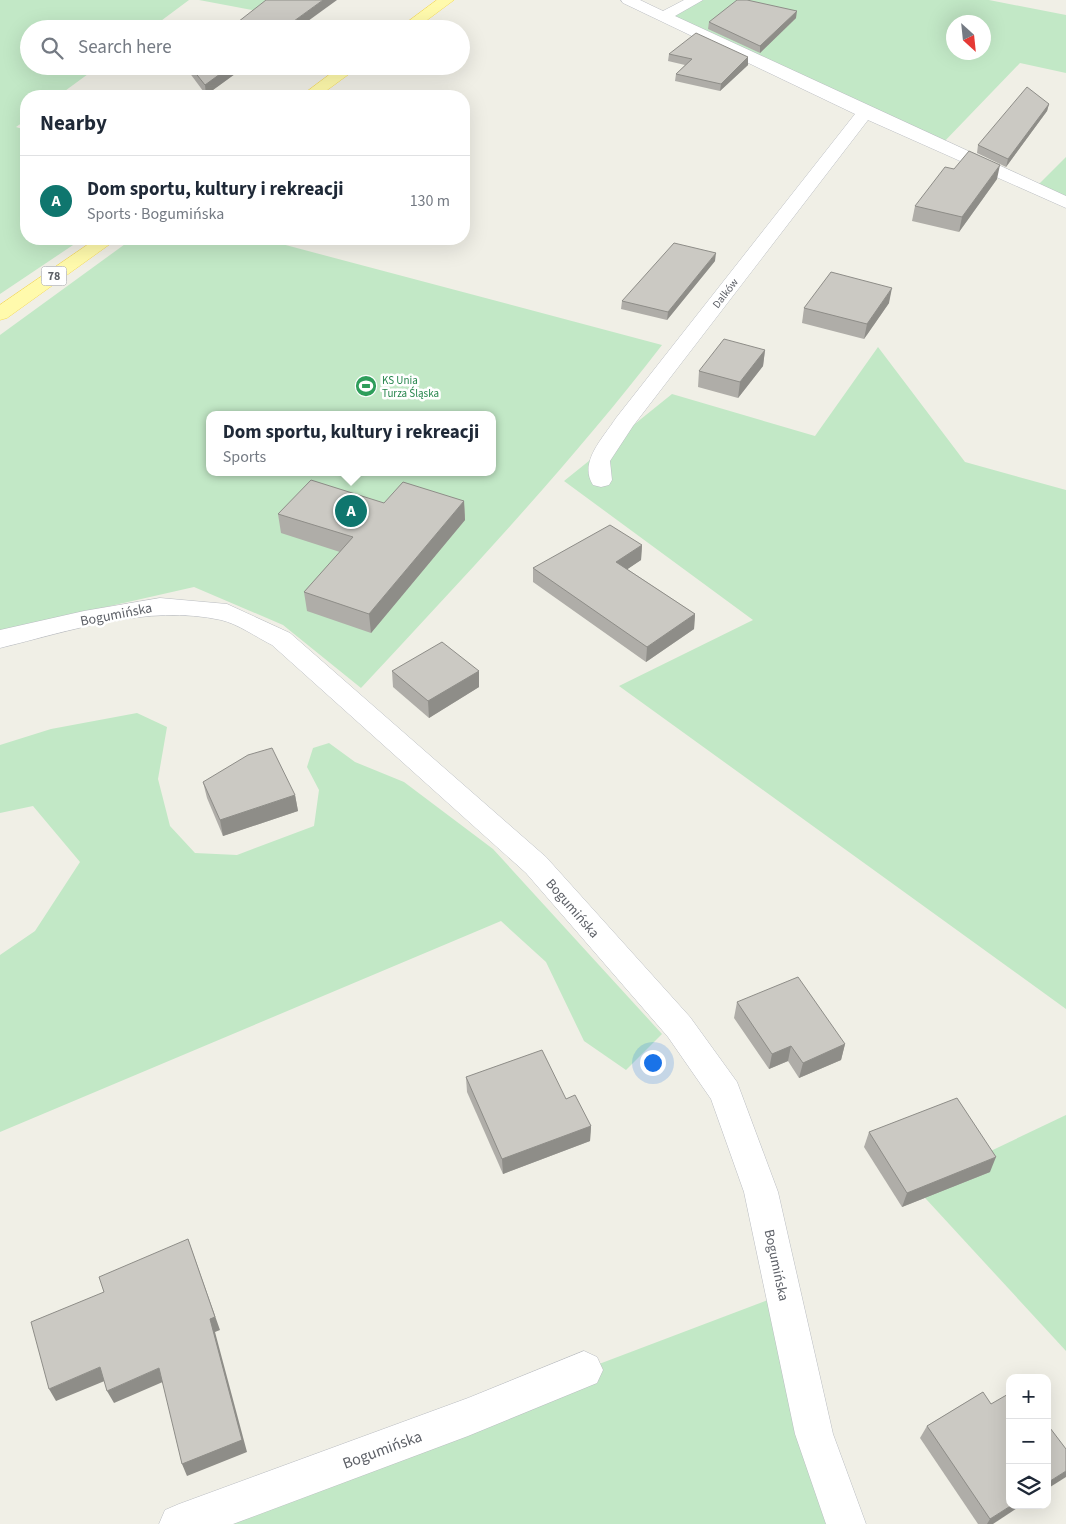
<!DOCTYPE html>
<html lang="en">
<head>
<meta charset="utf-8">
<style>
  :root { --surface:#fff; --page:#f6f6f7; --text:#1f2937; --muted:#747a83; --line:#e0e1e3; --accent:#0f766e }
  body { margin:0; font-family:"Source Sans 3",sans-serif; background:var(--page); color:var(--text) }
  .controls { position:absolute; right:15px; bottom:15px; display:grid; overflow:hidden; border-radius:10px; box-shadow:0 5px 20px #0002 }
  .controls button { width:45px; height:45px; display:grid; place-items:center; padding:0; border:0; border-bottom:1px solid var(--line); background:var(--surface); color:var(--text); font:25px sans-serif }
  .compass { position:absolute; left:946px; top:15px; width:45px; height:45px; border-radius:50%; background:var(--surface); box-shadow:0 5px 20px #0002; rotate:153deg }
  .you { position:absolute; left:652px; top:1062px; width:18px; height:18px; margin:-12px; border:4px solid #fff; border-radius:50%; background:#1a73e8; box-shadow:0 0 0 8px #1a73e833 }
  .badge { display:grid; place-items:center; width:32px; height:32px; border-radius:50%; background:var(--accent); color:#fff; font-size:16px; font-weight:700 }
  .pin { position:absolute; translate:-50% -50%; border:2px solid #fff; box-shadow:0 1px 5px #0006 }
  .popup { position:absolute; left:206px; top:411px; width:290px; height:65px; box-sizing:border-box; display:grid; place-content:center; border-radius:10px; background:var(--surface); filter:drop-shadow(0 1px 4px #0005); font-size:16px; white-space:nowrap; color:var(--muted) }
  .popup b { font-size:19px; color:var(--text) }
  .popup::after { content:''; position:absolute; left:50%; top:100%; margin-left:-10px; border:10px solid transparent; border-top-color:var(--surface) }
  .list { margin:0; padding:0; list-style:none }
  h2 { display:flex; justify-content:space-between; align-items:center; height:65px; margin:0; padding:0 20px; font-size:21px }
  h2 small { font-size:16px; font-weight:400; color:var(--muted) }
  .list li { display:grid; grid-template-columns:32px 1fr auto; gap:15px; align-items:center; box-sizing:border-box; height:90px; padding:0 20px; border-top:1px solid var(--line) }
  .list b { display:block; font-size:19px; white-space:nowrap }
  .list p { margin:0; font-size:16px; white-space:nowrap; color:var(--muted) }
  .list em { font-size:16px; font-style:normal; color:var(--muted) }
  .icon { flex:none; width:28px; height:28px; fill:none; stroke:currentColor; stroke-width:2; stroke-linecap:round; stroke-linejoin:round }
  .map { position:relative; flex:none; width:1066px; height:1524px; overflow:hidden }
  .search { position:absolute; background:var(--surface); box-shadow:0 5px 20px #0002; left:20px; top:20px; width:450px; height:55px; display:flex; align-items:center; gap:12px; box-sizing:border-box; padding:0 18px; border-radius:28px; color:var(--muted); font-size:19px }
  .panel { position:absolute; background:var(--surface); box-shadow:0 5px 20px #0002; left:20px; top:90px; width:450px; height:155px; border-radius:20px }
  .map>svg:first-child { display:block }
</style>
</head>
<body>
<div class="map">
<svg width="1066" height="1524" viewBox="0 0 1066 1524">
  <rect width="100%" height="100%" fill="#f0efe6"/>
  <g fill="#c2e8c6" fill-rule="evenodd">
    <polygon points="0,0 189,0 150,29 29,29 29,66 99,66 58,96 26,96 26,120 16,127 26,130 26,239 82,239 0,294"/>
    <polygon points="199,0 273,0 268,13"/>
    <path d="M 696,0 L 989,0 L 1066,15 L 1066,73 L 1020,63 L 941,145 L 664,16 ZM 954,22 L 984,22 L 984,52 L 954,52 Z"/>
    <polygon points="1066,157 1066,203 1035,188"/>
    <path d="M 132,239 L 263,239 L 662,345 C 569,466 465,576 361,688 L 283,625 L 194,587 L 0,631 L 0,335 ZM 210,415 L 492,415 L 492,472 L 210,472 Z"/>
    <polygon points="878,347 965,462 1066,490 1066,1009 619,686 753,620 564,481 672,394 815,436"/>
    <polygon points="137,713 167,727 158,779 170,826 195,853 237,855 314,826 319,790 307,767 313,748 329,743 355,762 404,782 493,849 662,1034 626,1070 584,1041 546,962 501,921 0,1132 0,955 35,931 80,862 33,806 0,813 0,745 51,729"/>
    <polygon points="1066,1115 1066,1351 915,1187"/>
    <polygon points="784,1294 846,1524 177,1524"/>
  </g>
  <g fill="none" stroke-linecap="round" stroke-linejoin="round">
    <g stroke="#babdc2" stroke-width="1">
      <g id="minor">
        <path d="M 621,0 L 640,0 L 663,11 L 684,0 L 703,0 L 675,16 L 1066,196 L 1066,208 L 868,120 L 633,426 L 610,461 L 612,480 L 609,485 L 601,487 L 593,485 C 578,462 604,437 616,418 L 855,114 L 623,3 Z"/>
        <path d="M 160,598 L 227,604 L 290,633 L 546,857 L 690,1017 L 737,1082 L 778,1192 L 833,1434 L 866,1524 L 826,1524 L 795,1434 L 744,1192 L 711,1099 L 668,1037 L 526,873 L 272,645 C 256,637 238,624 221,620 C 148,604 70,631 0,648 L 0,630 L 84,611 Z"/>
        <polygon points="584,1351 597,1357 603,1370 597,1383 468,1436 233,1524 159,1524 165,1510 179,1504 468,1398"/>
      </g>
    </g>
    <g stroke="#f6db59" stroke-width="1">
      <g id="primary">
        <polygon points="437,0 454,0 415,29 398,29"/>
        <polygon points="341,66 360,66 319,96 301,96"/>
        <polygon points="96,239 117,239 7,318 0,320 0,305"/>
      </g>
    </g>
    <use href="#minor" fill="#fff" fill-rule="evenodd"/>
    <use href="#primary" fill="#fffaac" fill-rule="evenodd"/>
  </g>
  <g fill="#afada8">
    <polygon points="796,18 760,53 708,29 709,22"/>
    <polygon points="669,54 748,57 748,65 720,91 675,81 676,74 685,65 668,61"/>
    <polygon points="188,66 246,66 206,95 189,72"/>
    <polygon points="1049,104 1047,111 1006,167 977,153 978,145"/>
    <polygon points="997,179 959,232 912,221 915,206"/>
    <polygon points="715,261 667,320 621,309 622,301"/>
    <polygon points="889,303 864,339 802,323 804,308"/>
    <polygon points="765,350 763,366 738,398 698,387 699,371"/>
    <polygon points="464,501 465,520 371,633 307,611 304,592 340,552 281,533 278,514 384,503"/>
    <polygon points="642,545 641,560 627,569 695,614 694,629 646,662 533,582 533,568"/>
    <polygon points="392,671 479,671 479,687 429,718 393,687"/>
    <polygon points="203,782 295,795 298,811 223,836 207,798"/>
    <polygon points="737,1002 845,1044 841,1060 799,1078 788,1061 769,1069 734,1018"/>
    <polygon points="466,1077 566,1099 591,1126 590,1141 503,1174 467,1092"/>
    <polygon points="869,1132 990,1172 902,1207 864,1147"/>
    <polygon points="983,1392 993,1524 978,1524 920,1438 927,1426"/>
  </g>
  <g fill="#8e8d88">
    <polygon points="323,0 337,0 297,29 283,29"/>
    <polygon points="797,11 796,18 760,53 760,46"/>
    <polygon points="748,57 748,65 720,91 721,84"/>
    <polygon points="231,66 246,66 206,95 205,85"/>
    <polygon points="1049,104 1047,111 1006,167 1008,159"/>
    <polygon points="1000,165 997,179 959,232 962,217"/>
    <polygon points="716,253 715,261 667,320 668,312"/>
    <polygon points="892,288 889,303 864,339 867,324"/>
    <polygon points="765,350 763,366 738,398 740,382"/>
    <polygon points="464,501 465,520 371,633 369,614"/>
    <polygon points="642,545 641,560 616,577 616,562"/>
    <polygon points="695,614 694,629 646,662 647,647"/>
    <polygon points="479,671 479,687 429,718 428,701"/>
    <polygon points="295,795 298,811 223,836 220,820"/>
    <polygon points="845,1044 841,1060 799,1078 803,1063"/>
    <polygon points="791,1046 788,1061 769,1069 772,1054"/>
    <polygon points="591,1126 590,1141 503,1174 502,1159"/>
    <polygon points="996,1157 990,1172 902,1207 907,1193"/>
    <polygon points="188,1239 220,1330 215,1332 247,1452 187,1476 182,1464"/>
    <polygon points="100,1367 107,1380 56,1401 49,1389"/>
    <polygon points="159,1368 165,1381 114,1403 107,1391"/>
    <polygon points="1066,1471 1066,1477 1047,1489 1047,1483"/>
    <polygon points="1012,1505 1022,1505 993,1524 987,1524 990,1519"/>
  </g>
  <g fill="#cbc9c3" stroke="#8e8d88">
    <polygon points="266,0 323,0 283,29 229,29"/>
    <polygon points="737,0 747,0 797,11 760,46 709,22"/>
    <polygon points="696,33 748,57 721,84 676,74 692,59 669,54"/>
    <polygon points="190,66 231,66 205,85"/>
    <polygon points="1027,87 1049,104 1008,159 978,145"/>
    <polygon points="969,151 1000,165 962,217 915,206 945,167 954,169"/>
    <polygon points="674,243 716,253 668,312 622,301"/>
    <polygon points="831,272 892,288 867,324 804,308"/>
    <polygon points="724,339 765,350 740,382 699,371"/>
    <polygon points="311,480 384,503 403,482 464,501 369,614 304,592 353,537 278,514"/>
    <polygon points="610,525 642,545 616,562 695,614 647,647 533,568"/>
    <polygon points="442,642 479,671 428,701 392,671"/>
    <polygon points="272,748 295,795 220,820 203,782 248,755"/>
    <polygon points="798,977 845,1044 803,1063 791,1046 772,1054 737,1002"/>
    <polygon points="542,1050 566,1099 575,1095 591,1126 502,1159 466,1077"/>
    <polygon points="957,1098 996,1157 907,1193 869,1132"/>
    <polygon points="188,1239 215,1317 210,1319 242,1440 182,1464 159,1368 107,1391 100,1367 49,1389 31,1322 104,1292 99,1277"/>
    <polygon points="983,1392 991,1404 1010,1393 1010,1505 1012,1505 990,1519 927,1426"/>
    <polygon points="1047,1424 1066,1449 1066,1471 1047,1483"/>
  </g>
  <defs>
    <g id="stadium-disc" transform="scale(1.125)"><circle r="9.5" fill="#2e9e5b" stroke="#fff"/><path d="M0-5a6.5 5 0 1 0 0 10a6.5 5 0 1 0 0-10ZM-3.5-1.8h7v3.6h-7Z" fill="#fff"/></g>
  </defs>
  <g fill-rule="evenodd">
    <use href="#stadium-disc" x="366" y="386"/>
  </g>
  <g text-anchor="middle" stroke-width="5" stroke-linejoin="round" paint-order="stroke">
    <g font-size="11" fill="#5d6067" stroke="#fff">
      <text transform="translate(725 293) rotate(-52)" y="4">Dalków</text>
    </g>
    <g font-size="11" fill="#27864d" stroke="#fff" text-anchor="start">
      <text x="382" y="384">KS Unia<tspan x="382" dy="13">Turza Śląska</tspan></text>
    </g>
    <rect fill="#fff" stroke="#8e9095" stroke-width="1" x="41.5" y="266.5" width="25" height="19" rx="4"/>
    <g font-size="12" font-weight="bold" fill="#5d6067">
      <text x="54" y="280">78</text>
    </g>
    <g font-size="14" fill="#5d6067" stroke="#fff">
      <text transform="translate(116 614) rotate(-11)" y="5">Bogumińska</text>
      <text transform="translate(573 908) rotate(49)" y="5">Bogumińska</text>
      <text transform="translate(777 1265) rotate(78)" y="5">Bogumińska</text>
    </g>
    <g font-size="16" fill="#5d6067" stroke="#fff">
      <text transform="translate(382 1449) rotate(-20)" y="6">Bogumińska</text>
    </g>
  </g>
</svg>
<div class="controls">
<button>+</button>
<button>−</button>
<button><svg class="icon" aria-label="layers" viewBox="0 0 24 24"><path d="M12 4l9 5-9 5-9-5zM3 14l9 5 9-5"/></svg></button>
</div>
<svg class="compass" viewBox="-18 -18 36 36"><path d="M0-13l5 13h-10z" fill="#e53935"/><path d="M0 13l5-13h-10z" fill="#747a83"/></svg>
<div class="you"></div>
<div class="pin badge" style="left:351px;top:511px">A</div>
<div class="popup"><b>Dom sportu, kultury i rekreacji</b>Sports</div>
<div class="search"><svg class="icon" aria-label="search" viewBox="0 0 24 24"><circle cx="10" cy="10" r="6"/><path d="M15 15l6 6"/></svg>Search here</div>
<section class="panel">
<h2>Nearby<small></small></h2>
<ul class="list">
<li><span class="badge">A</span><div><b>Dom sportu, kultury i rekreacji</b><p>Sports · Bogumińska</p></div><em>130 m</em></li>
</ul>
</section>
</div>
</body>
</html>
